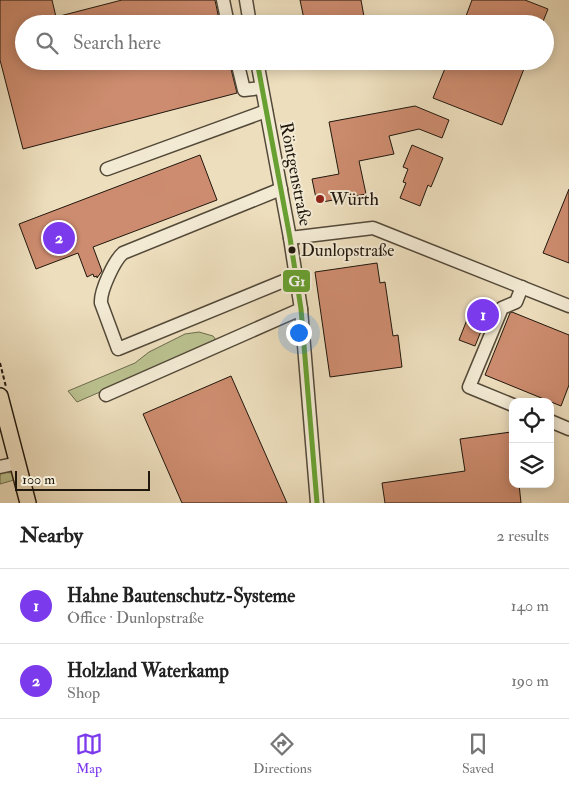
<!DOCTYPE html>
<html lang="en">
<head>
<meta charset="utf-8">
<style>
  :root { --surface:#fff; --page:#f6f6f6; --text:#222; --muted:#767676; --line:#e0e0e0; --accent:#7c3aed }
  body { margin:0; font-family:"IM FELL Double Pica",serif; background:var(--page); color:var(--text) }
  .controls { position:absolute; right:15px; bottom:15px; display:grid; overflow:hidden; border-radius:10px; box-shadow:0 2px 12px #0003 }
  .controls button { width:45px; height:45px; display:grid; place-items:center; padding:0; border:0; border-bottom:1px solid var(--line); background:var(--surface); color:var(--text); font:25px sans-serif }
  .scale { position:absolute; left:15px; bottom:12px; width:135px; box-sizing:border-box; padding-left:5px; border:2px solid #20170d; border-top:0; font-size:14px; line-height:18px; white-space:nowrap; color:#20170d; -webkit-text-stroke:4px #f3ead4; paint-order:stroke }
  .you { position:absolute; left:298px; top:332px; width:18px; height:18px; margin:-12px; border:4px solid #fff; border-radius:50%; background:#1a73e8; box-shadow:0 0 0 8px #1a73e833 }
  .badge { display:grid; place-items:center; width:32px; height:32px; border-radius:50%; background:var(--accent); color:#fff; font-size:16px; font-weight:700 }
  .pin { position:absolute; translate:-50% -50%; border:2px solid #fff; box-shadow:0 1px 5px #0006 }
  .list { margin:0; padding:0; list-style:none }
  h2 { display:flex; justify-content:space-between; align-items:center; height:65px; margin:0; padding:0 20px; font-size:21px }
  h2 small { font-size:16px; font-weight:400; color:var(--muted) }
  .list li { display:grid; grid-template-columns:32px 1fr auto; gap:15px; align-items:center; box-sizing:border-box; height:75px; padding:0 20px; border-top:1px solid var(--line) }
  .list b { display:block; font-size:19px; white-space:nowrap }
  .list p { margin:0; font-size:16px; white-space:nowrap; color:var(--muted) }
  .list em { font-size:16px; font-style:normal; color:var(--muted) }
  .icon { flex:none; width:28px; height:28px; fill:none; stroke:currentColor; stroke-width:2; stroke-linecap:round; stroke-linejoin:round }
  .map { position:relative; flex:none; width:569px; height:503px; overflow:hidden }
  .search { position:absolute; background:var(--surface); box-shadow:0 2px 12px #0003; left:15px; right:15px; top:15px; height:55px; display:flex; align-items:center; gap:12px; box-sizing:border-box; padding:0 18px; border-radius:28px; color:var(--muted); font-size:19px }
  .sheet { height:215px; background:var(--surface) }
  nav { display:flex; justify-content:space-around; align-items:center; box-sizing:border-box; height:70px; border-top:1px solid var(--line); background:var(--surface); font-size:14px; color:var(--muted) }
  nav a { display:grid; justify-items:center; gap:2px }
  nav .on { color:var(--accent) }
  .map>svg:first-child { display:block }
</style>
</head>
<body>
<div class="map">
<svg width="569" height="503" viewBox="0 0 569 503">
  <rect width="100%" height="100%" fill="#eddebd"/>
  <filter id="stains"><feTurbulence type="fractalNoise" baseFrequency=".004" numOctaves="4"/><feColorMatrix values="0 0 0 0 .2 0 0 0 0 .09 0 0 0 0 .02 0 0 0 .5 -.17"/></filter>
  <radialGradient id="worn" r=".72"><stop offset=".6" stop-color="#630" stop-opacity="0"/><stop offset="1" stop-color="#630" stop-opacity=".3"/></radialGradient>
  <g fill="#bac18f" stroke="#6d6c4e">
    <polygon points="199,332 213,336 217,341 77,402 68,391 135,363 149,352 185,334"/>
    <polygon points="0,472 13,473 14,480 0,484"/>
  </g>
  <g fill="#cd8c6f" stroke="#20170d">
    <polygon points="0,0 52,0 56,17 122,0 215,0 220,24 24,24 24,61 229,61 237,93 23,149 0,60"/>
    <polygon points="300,0 361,0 365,22 354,24 305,24"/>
    <polygon points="472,0 525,0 548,9 542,24 463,24"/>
    <polygon points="448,61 527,61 502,125 433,98"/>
    <polygon points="415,106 449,120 442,138 419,129 389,136 394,154 359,161 366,194 317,203 312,179 339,174 329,122"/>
    <polygon points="412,145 443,158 431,187 428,185 420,206 400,198 406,183 403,182 408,169 403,167"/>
    <polygon points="200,155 217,200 93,247 102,271 97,278 97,276 94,277 93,274 87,277 78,253 36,269 19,224"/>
    <polygon points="569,189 569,263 543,253"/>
    <polygon points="377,263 380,283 385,282 393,336 398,335 402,367 330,377 315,272"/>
    <polygon points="472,307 488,314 475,346 459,340"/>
    <polygon points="512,312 569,335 569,385 561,406 485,375 510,313"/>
    <polygon points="231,376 287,503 182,503 143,414"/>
    <polygon points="511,432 513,484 519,484 521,503 385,503 382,483 465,471 460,439"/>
  </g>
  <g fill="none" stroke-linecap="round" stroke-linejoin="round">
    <g stroke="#534939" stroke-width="15">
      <g id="minor">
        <polyline points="223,0 228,24"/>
        <polyline points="246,0 250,24"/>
        <polyline points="237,61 244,90 261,88"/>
        <polyline points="257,61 290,238 301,309 317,503"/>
        <polyline points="107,169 266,111"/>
        <path d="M 281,189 L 123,253 C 114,261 100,291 101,303 L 118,349 L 296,276"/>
        <polyline points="290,238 373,228 569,306"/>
        <polyline points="106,395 301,309"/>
        <polyline points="513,405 469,387 502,308 516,302 522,287"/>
        <polyline points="550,421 569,429"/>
        <polyline points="0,467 18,463"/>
      </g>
    </g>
    <g stroke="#20170d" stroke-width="18">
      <polyline id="major" points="0,396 28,503"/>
    </g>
    <polyline stroke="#20170d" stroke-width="2" stroke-dasharray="4 2.5" stroke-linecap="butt" points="0,363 6,387"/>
    <use href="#minor" stroke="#f3ead4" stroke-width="12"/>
    <use href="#major" stroke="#eddebd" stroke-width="15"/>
    <g stroke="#f3ead4" stroke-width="9">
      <polyline id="bus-1" points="257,61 290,238 301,309 317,503"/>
    </g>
    <use href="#bus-1" stroke="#68a031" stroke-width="5"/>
  </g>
  <circle fill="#8f2418" stroke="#f3ead4" stroke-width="2" cx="320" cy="199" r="5"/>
  <circle fill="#20170d" stroke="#f3ead4" stroke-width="2" cx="292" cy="250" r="4.5"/>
  <g text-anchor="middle" stroke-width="4" stroke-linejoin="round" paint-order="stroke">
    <g font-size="17" fill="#20170d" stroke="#f3ead4" text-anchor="start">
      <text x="301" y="256">Dunlopstraße</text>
    </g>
    <g font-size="18" fill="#20170d" stroke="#f3ead4">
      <text transform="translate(296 174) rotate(79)" y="6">Röntgenstraße</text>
    </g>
    <g font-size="18" fill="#20170d" stroke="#f3ead4" text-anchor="start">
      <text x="330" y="205">Würth</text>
    </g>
  </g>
  <rect stroke="#f3ead4" stroke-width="2" x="282" y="269" width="29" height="24" rx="5" fill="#68a031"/>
  <g font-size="14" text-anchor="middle" font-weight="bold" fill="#fff">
    <text x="297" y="286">G1</text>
  </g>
  <rect width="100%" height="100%" filter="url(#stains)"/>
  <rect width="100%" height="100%" fill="url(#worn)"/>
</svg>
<div class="controls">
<button><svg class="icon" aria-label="locate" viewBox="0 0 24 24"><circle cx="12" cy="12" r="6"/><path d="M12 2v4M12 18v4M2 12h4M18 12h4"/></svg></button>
<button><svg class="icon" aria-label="layers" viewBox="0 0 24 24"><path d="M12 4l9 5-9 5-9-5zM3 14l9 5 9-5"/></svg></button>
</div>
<div class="scale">100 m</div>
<div class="you"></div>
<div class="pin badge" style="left:483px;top:315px">1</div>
<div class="pin badge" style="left:59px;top:238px">2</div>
<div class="search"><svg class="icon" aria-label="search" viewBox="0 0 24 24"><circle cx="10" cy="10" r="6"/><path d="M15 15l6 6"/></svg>Search here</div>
</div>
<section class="sheet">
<h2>Nearby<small>2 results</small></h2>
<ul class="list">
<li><span class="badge">1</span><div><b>Hahne Bautenschutz-Systeme</b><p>Office · Dunlopstraße</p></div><em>140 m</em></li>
<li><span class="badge">2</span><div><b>Holzland Waterkamp</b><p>Shop</p></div><em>190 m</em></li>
</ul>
</section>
<nav>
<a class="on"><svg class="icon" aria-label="map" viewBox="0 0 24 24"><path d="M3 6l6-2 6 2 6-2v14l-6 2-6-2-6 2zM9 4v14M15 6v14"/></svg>Map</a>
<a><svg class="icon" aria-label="directions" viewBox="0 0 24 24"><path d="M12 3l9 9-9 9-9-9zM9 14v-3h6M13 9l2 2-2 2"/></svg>Directions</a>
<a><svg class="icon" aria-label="saved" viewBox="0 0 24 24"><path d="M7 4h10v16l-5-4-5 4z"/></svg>Saved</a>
</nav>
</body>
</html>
